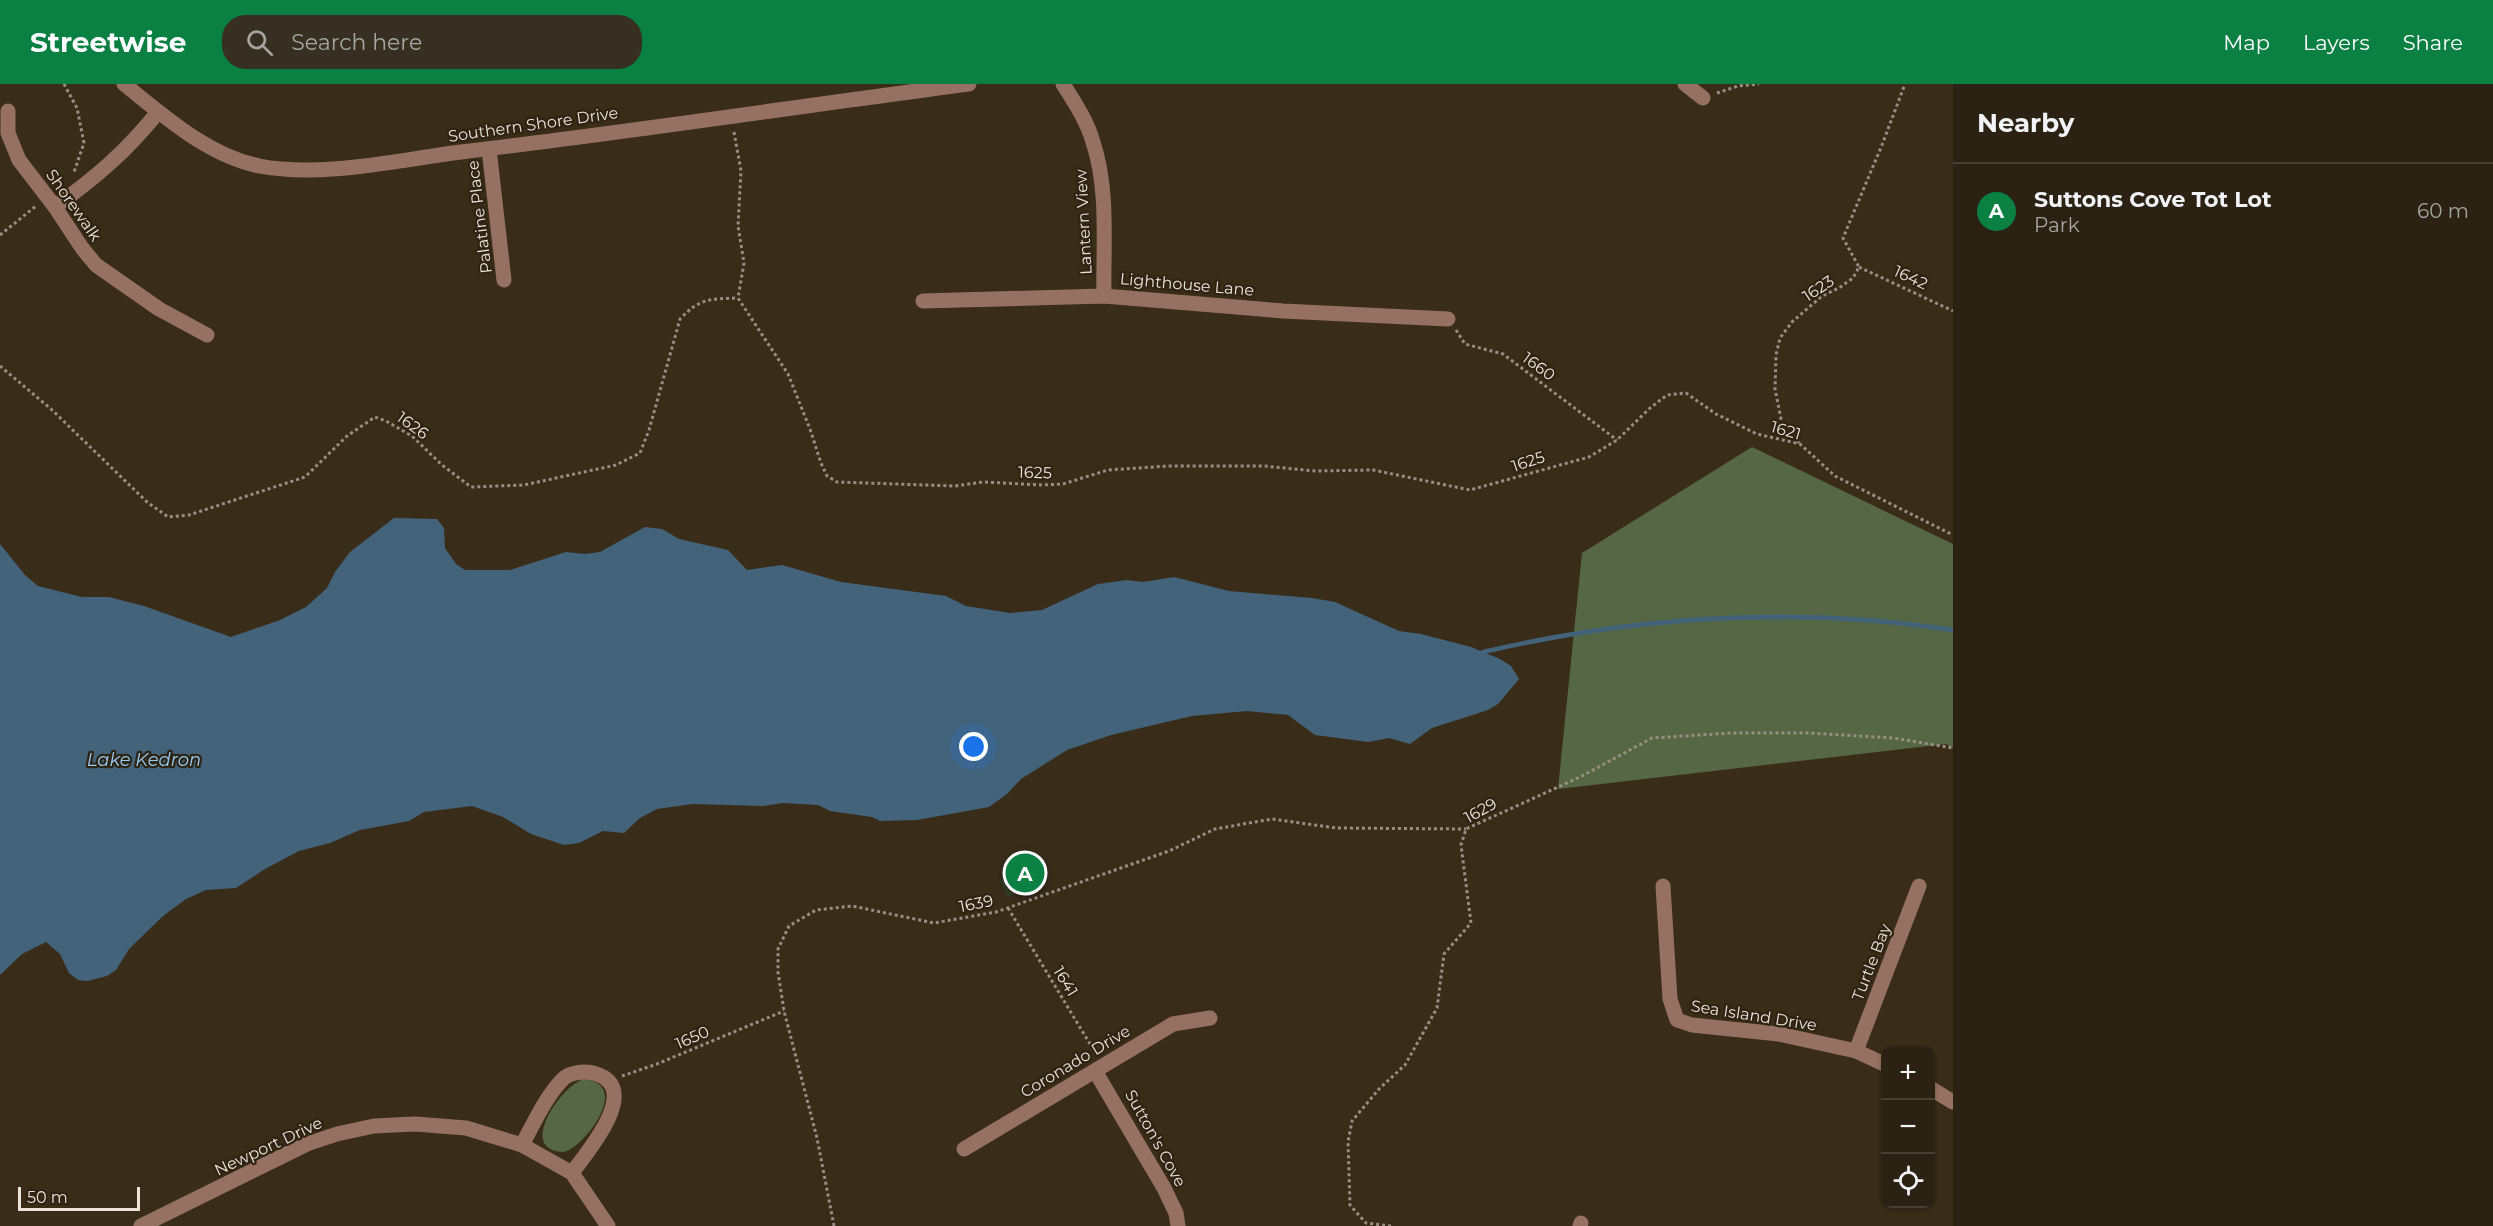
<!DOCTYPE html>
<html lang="en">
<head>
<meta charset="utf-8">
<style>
  :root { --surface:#2b2214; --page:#372f22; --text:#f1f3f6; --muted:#a6a4a0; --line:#473f34; --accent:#0b8043 }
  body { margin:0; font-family:Montserrat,sans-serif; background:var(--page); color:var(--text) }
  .controls { position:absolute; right:18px; bottom:18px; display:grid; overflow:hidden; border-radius:12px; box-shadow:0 2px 4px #0004 }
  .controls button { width:54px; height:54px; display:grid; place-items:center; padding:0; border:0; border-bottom:2px solid var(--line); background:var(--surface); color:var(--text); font:30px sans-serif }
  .scale { position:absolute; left:18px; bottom:15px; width:122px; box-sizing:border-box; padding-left:6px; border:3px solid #ebe3d8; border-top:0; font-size:16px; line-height:21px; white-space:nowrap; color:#ebe3d8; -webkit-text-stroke:4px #2f2311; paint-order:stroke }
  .you { position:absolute; left:974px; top:663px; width:21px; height:21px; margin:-15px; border:4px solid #fff; border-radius:50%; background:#1a73e8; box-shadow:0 0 0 9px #1a73e833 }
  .badge { display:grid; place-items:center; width:39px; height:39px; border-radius:50%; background:var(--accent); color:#fff; font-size:20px; font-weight:700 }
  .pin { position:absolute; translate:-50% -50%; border:3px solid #fff; box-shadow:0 2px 6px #0006 }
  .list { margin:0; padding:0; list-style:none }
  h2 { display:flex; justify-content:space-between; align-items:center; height:78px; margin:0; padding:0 24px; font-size:26px }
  h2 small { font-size:20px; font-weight:400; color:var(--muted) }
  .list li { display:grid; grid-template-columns:39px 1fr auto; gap:18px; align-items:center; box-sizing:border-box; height:96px; padding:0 24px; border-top:2px solid var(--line) }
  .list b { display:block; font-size:22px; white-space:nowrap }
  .list p { margin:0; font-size:20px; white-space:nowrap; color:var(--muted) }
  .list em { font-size:20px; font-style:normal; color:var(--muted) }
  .icon { flex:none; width:33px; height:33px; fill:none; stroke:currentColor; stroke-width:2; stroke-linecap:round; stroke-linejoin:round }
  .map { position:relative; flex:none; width:1953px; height:1142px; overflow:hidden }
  header { display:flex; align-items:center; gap:36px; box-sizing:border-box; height:84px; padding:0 30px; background:var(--accent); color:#fff }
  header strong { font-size:28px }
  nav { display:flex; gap:33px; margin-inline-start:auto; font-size:21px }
  .search { width:420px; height:54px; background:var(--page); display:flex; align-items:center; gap:15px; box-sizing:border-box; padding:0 21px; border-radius:24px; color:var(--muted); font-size:22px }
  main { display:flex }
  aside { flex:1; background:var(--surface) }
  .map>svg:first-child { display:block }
</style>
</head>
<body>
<header>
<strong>Streetwise</strong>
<div class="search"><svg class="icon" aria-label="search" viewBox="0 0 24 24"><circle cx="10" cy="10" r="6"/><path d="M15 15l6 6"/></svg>Search here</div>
<nav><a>Map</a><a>Layers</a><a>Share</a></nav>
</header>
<main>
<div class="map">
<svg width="1953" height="1142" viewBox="0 0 1953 1142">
  <rect width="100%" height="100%" fill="#392d1a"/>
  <polygon fill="#354129" points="1030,780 1038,797 1008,813 1000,797"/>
  <g fill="#566746">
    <polygon points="1752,363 1953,460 1953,664 1946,660 1558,705 1582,469"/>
    <path d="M 584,995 C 635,1001 579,1069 562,1068 C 516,1065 563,1000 584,995 Z"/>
  </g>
  <polygon fill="#43637b" points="394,434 437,435 444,444 445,464 456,480 465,486 510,486 566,468 585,470 600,468 645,443 662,445 679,455 728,466 747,486 782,481 841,498 946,512 966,522 1010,529 1042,526 1098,500 1127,496 1143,498 1174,493 1229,507 1312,514 1335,518 1399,547 1421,550 1471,563 1500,575 1511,582 1519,595 1498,620 1488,626 1432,644 1410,660 1389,654 1368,658 1315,651 1288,631 1247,627 1192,632 1111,651 1067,666 1021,695 1007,710 989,723 917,736 880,737 872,733 830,727 818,721 783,719 763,722 692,720 657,725 640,734 624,749 603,747 579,759 564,761 531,750 503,733 472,722 424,728 409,737 360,746 330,759 299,767 265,785 236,804 206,806 186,815 163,832 129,865 116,886 107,892 87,897 78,896 69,889 60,870 46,858 22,870 0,891 0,460 25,491 38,502 82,513 109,513 144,522 231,553 280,536 306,523 327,504 335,488 350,468"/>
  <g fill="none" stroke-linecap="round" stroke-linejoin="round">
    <path stroke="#43637b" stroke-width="4.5" d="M 1483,568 C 1638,532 1796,522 1953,546"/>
    <g stroke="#998f81" stroke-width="3" stroke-dasharray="3 3" stroke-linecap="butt">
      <polyline points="64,0 77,24 84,59 74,88"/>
      <polyline points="1717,9 1738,2 1759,0"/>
      <polyline points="734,48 741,87 738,142 744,179 738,214 788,290 810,345 821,379 827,392 837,398 955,402 983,398 1042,401 1063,400 1108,386 1168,382 1264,382 1315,387 1373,386 1470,406 1589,373 1617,356 1650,324 1667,311 1686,309 1716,330 1757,350 1800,360 1835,392 1953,451"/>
      <polyline points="0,151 36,122"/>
      <polyline points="1859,183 1953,227"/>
      <polyline points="1456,246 1465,260 1503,270 1617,356"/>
      <path d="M 0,282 L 51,325 L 147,418 L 168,433 L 189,431 L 305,393 L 347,352 L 375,333 L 386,337 L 412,352 L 442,381 L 471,403 L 524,401 L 616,381 L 640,369 L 649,346 L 680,235 C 700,214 710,215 738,214"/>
      <polyline points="1799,359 1782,340 1775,305 1776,271 1780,254 1792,238 1822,212 1839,204 1853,194 1859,183 1843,154 1882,61 1905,0"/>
      <polyline points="1008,824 1096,970"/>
      <polyline points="622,992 657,980 784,927"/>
      <polyline points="834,1142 817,1054 784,927 778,888 778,865 789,842 816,826 852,822 934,839 996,828 1169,767 1215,745 1272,735 1336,744 1466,745"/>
      <polyline points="1391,1142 1366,1139 1350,1121 1348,1058 1352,1037 1379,1005 1405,981 1437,924 1444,870 1471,839 1461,761 1466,745 1580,693 1652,654 1732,649 1809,649 1893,654 1953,664"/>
    </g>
    <g stroke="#967163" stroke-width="15">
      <path d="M 124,0 C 164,32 207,71 259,82 C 322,94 397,76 461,68 C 631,48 800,22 969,0"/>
      <path d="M 1063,0 C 1075,19 1087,37 1093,58 C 1109,106 1103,162 1104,212"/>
      <polyline points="1685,0 1703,14"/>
      <polyline points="8,27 8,49 19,76 55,123 82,164 96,181 159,225 207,251"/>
      <polyline points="489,65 504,196"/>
      <path d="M 55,123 C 96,93 126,68 158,28"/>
      <polyline points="923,217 1104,212 1283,227 1448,235"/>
      <polyline points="1663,802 1670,915 1677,936 1692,941 1779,950 1856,967 1886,981"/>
      <polyline points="1856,967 1919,802"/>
      <polyline points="1095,987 1164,1104 1176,1129 1178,1142"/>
      <polyline points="1930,1004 1953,1018"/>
      <path d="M 522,1061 C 534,1039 546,1012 563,995 C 570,988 585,987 593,989 C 645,1002 587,1068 572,1089"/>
      <polyline points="964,1065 1173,940 1210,934"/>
      <polyline points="141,1142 307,1060 337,1050 374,1042 415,1040 466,1044 522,1061 572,1089 608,1142"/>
      <polyline points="1580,1142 1581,1139"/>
    </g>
  </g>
  <g text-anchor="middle" stroke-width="4.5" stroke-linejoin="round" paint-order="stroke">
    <g font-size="16" fill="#ebe3d8" stroke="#2f2311">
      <text transform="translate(533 40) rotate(-8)" y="6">Southern Shore Drive</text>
      <text transform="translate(74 121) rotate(55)" y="6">Shorewalk</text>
      <text transform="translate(479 133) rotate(-97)" y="6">Palatine Place</text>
      <text transform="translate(1083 138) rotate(-93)" y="6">Lantern View</text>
      <text transform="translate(1911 193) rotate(25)" y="6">1642</text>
      <text transform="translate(1187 200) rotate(5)" y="6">Lighthouse Lane</text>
      <text transform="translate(1818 204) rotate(-33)" y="6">1623</text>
      <text transform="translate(1539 282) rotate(36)" y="6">1660</text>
      <text transform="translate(413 341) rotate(36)" y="6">1626</text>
      <text transform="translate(1786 346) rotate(16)" y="6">1621</text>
      <text transform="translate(1528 377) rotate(-18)" y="6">1625</text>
      <text transform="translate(1035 388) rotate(1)" y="6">1625</text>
      <text transform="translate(1480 726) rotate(-29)" y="6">1629</text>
      <text transform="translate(976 819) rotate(-11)" y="6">1639</text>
      <text transform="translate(1871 878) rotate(-69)" y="6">Turtle Bay</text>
      <text transform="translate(1066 897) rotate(58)" y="6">1641</text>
      <text transform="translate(1754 931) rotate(9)" y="6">Sea Island Drive</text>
      <text transform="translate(692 953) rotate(-23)" y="6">1650</text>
      <text transform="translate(1075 977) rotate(-31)" y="6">Coronado Drive</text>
      <text transform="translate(1156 1054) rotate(61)" y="6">Sutton's Cove</text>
      <text transform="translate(268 1062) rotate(-25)" y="6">Newport Drive</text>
    </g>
    <g font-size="18" font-style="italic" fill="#94ccf7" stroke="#2f2311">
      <text x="144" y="682">Lake Kedron</text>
    </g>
  </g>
</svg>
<div class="controls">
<button>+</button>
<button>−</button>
<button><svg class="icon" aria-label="locate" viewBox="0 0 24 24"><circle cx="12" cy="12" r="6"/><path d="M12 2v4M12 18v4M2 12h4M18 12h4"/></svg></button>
</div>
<div class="scale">50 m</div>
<div class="you"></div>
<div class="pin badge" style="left:1025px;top:789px">A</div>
</div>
<aside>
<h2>Nearby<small></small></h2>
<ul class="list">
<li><span class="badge">A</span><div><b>Suttons Cove Tot Lot</b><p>Park</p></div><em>60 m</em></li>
</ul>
</aside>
</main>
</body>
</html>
